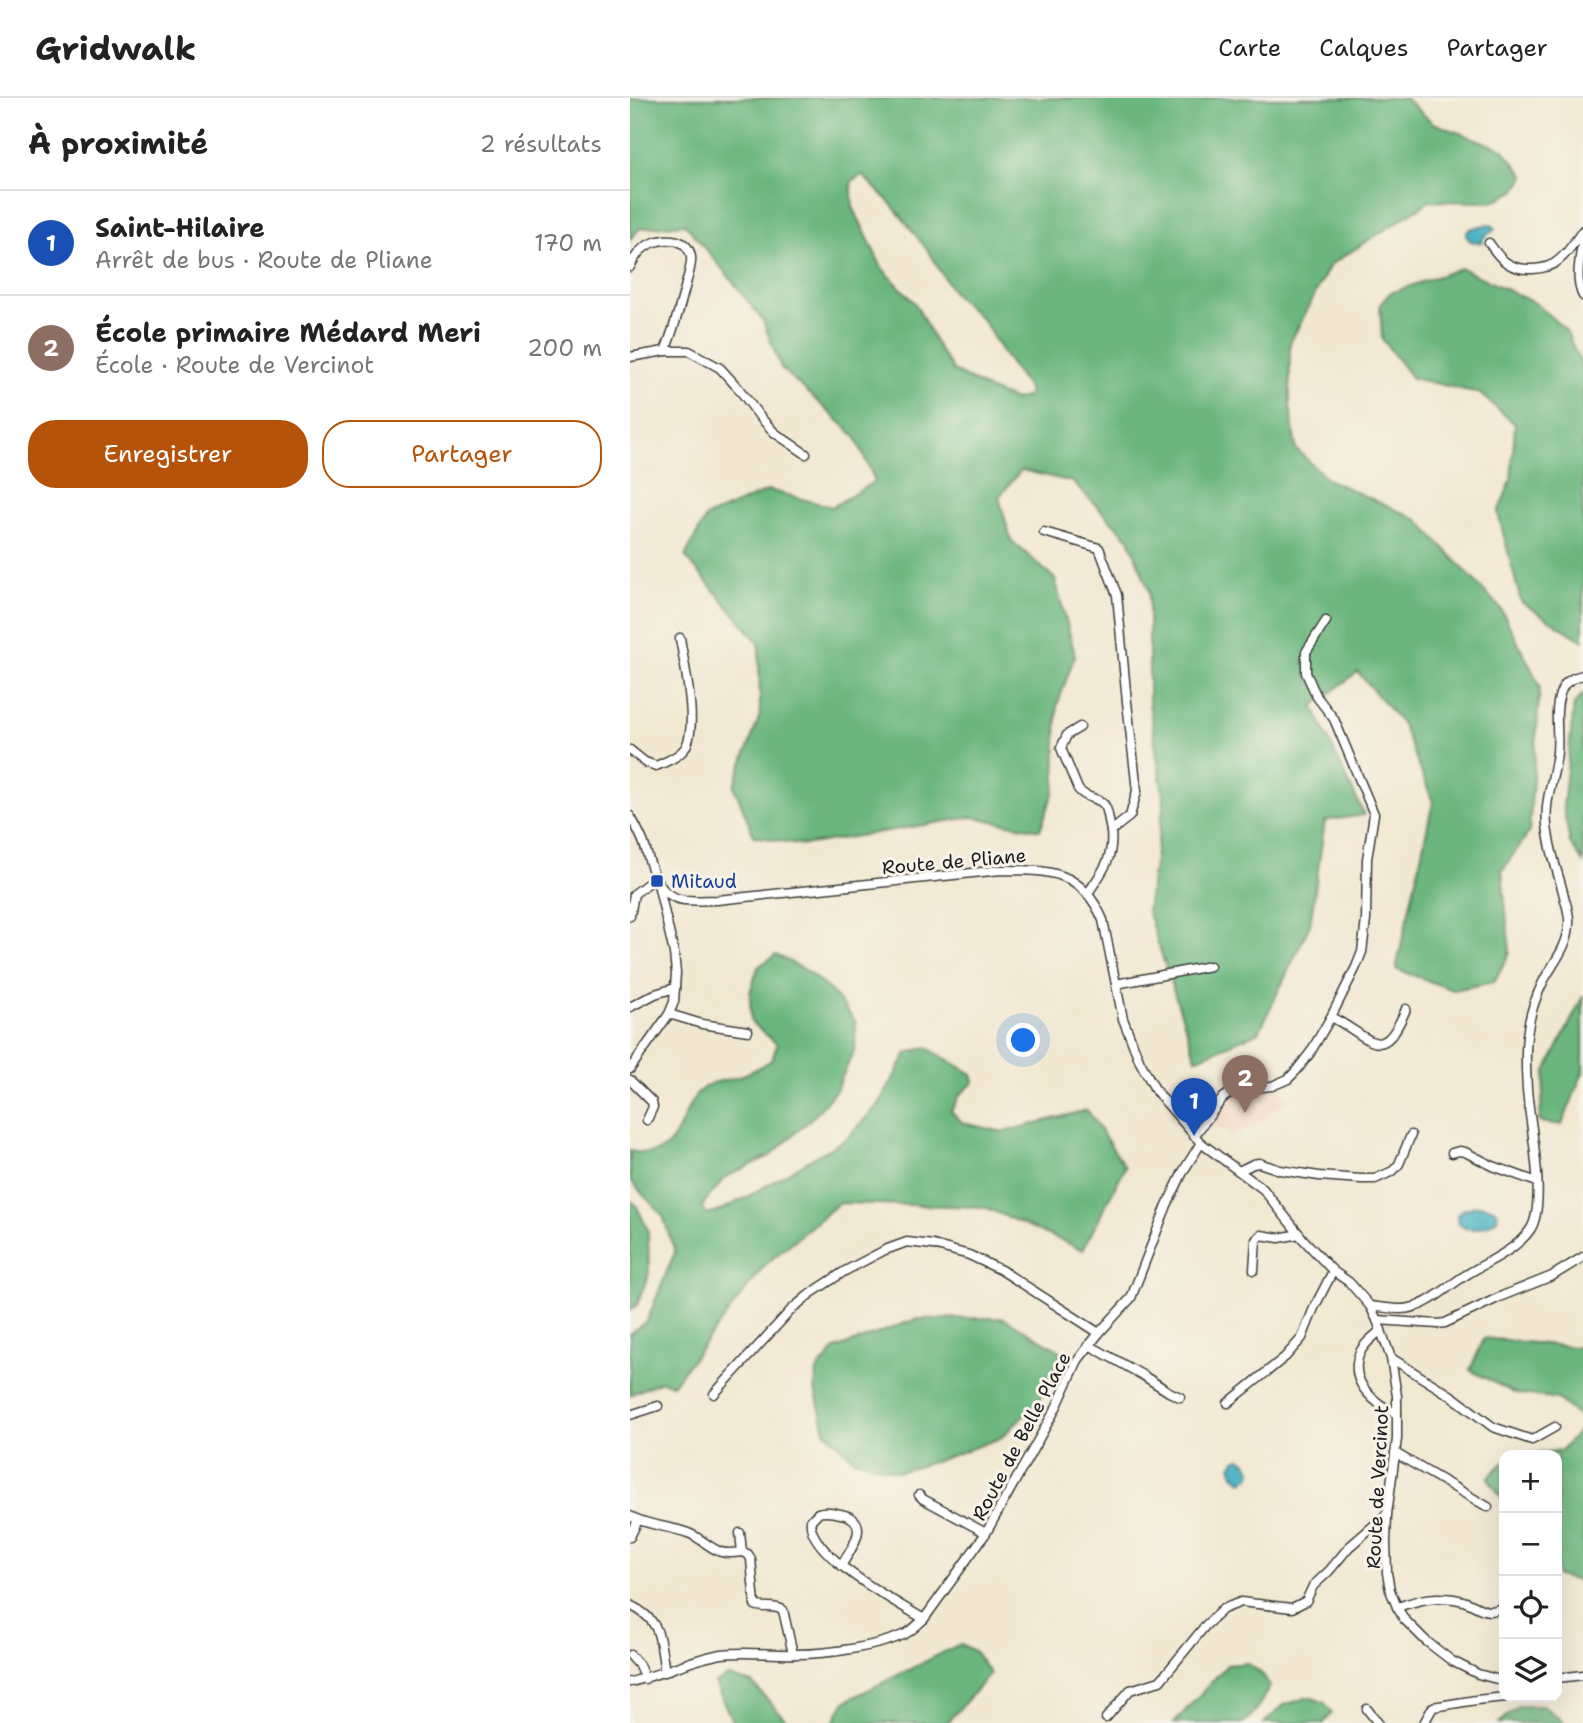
<!DOCTYPE html>
<html lang="fr">
<head>
<meta charset="utf-8">
<style>
  :root { --surface:#fff; --page:#f2f2f2; --text:#222; --muted:#767676; --line:#e0e0e0; --accent:#b45309 }
  body { margin:0; font-family:"Shantell Sans",sans-serif; background:var(--page); color:var(--text) }
  .controls { position:absolute; right:21px; bottom:21px; display:grid; overflow:hidden; border-radius:14px; box-shadow:0 7px 28px #0002 }
  .controls button { width:63px; height:63px; display:grid; place-items:center; padding:0; border:0; border-bottom:2px solid var(--line); background:var(--surface); color:var(--text); font:35px sans-serif }
  .you { position:absolute; left:394px; top:943px; width:24px; height:24px; margin:-18px; border:5px solid #fff; border-radius:50%; background:#1a73e8; box-shadow:0 0 0 10px #1a73e833 }
  .badge { display:grid; place-items:center; width:46px; height:46px; border-radius:50%; background:var(--accent); color:#fff; font-size:23px; font-weight:700 }
  .pin { position:absolute; translate:-50% -58px; filter:drop-shadow(0 2px 4px #0008) }
  .pin::after { content:''; position:absolute; top:37px; width:24px; height:21px; background:inherit; clip-path:polygon(0 0,100% 0,50% 100%) }
  .list { margin:0; padding:0; list-style:none }
  h2 { display:flex; justify-content:space-between; align-items:center; height:91px; margin:0; padding:0 28px; font-size:30px }
  h2 small { font-size:23px; font-weight:400; color:var(--muted) }
  .list li { display:grid; grid-template-columns:46px 1fr auto; gap:21px; align-items:center; box-sizing:border-box; height:105px; padding:0 28px; border-top:2px solid var(--line) }
  .list b { display:block; font-size:26px; white-space:nowrap }
  .list p { margin:0; font-size:23px; white-space:nowrap; color:var(--muted) }
  .list em { font-size:23px; font-style:normal; color:var(--muted) }
  .actions { display:flex; gap:14px; padding:21px 28px }
  .actions a { flex:1; padding:16px 0; border:2px solid var(--accent); border-radius:28px; text-align:center; font-size:24px; color:var(--accent) }
  .actions .main { background:var(--accent); color:#fff }
  .icon { flex:none; width:38px; height:38px; fill:none; stroke:currentColor; stroke-width:2; stroke-linecap:round; stroke-linejoin:round }
  .map { position:relative; flex:none; width:953px; height:1625px; overflow:hidden }
  header { display:flex; align-items:center; gap:42px; box-sizing:border-box; height:98px; padding:0 35px; background:var(--surface); border-bottom:2px solid var(--line) }
  header strong { font-size:33px }
  nav { display:flex; gap:38px; margin-inline-start:auto; font-size:24px }
  main { display:flex }
  aside { flex:1; background:var(--surface) }
  .map>svg:first-child { display:block }
</style>
</head>
<body>
<header>
<strong>Gridwalk</strong>
<nav><a>Carte</a><a>Calques</a><a>Partager</a></nav>
</header>
<main>
<aside>
<h2>À proximité<small>2 résultats</small></h2>
<ul class="list">
<li><span class="badge" style="background:#1a4fb4">1</span><div><b>Saint-Hilaire</b><p>Arrêt de bus · Route de Pliane</p></div><em>170 m</em></li>
<li><span class="badge" style="background:#8d6e63">2</span><div><b>École primaire Médard Meri</b><p>École · Route de Vercinot</p></div><em>200 m</em></li>
</ul>
<div class="actions"><a class="main">Enregistrer</a><a>Partager</a></div>
</aside>
<div class="map">
<svg width="953" height="1625" viewBox="0 0 953 1625">
  <rect width="100%" height="100%" fill="#f7f3e8"/>
  <filter id="ink" filterUnits="userSpaceOnUse"><feTurbulence type="fractalNoise" baseFrequency=".0143" numOctaves="2"/><feDisplacementMap in="SourceGraphic" scale="14" xChannelSelector="R" yChannelSelector="G"/><feConvolveMatrix kernelMatrix="1 2 1 2 8 2 1 2 1" color-interpolation-filters="sRGB"/></filter>
  <filter id="wash" filterUnits="userSpaceOnUse"><feTurbulence type="fractalNoise" baseFrequency=".00686" numOctaves="4" result="noise"/><feDisplacementMap in="SourceGraphic" scale="28" xChannelSelector="R" yChannelSelector="G"/><feGaussianBlur stdDeviation="1.57" result="paint"/><feColorMatrix in="noise" values="0 0 0 0 0 0 0 0 0 0 0 0 0 0 0 0 0 1.4 0 .05"/><feComposite in="paint" operator="in"/></filter>
  <g filter="url(#wash)">
    <rect width="100%" height="100%" fill="#f2e8d2"/>
    <polygon fill="#f3d4bf" points="651,989 656,1003 623,1029 602,1038 583,1026 595,1004 602,997"/>
    <g fill="#6bb67e" stroke="#44694d" stroke-width="2" fill-rule="evenodd">
      <path d="M 0,0 L 775,0 L 803,25 L 873,51 L 895,78 L 885,93 L 862,104 L 800,103 L 700,167 L 660,245 L 660,307 L 666,351 L 697,381 L 787,421 L 871,511 L 910,588 L 899,734 L 872,773 L 880,854 L 864,884 L 823,892 L 766,871 L 803,704 L 772,626 L 728,574 L 683,608 L 734,717 L 695,723 L 680,827 L 629,934 L 566,961 L 517,812 L 534,704 L 519,605 L 519,493 L 499,441 L 443,384 L 391,372 L 369,399 L 381,442 L 425,481 L 445,557 L 427,608 L 425,690 L 410,732 L 342,719 L 174,747 L 124,738 L 104,688 L 130,617 L 129,545 L 55,458 L 76,419 L 139,392 L 202,409 L 245,383 L 225,338 L 151,270 L 133,223 L 100,180 L 55,126 L 10,130 L 0,142 ZM 232,77 L 262,107 L 298,153 L 324,196 L 353,222 L 373,256 L 398,290 L 398,298 L 385,302 L 358,291 L 324,273 L 309,251 L 285,205 L 252,170 L 223,109 L 221,84 Z"/>
      <polygon points="831,170 905,205 936,232 953,271 953,543 891,504 868,415 881,382 885,326 849,295 782,280 752,241 750,206 760,195"/>
      <polygon points="953,596 953,764 940,745 933,708 944,606"/>
      <path d="M 146,857 L 174,871 L 202,894 L 226,924 L 225,951 L 206,992 L 187,1015 L 140,1058 L 96,1079 L 77,1101 L 72,1109 L 75,1115 L 85,1115 L 115,1100 L 217,1040 L 249,1006 L 277,955 L 296,949 L 342,976 L 344,984 L 330,997 L 321,1013 L 333,1025 L 374,1034 L 457,1012 L 495,1069 L 453,1152 L 354,1109 L 209,1105 L 136,1166 L 43,1286 L 31,1283 L 0,1297 L 0,1236 L 17,1223 L 45,1154 L 33,1118 L 0,1082 L 0,1053 C 58,1067 44,1008 76,988 C 84,983 98,982 108,979 C 119,975 131,968 142,962 L 147,946 L 121,924 L 120,895 L 128,869 Z"/>
      <polygon points="953,898 953,974 932,1027 909,1024 916,973"/>
      <polygon points="0,1102 6,1107 18,1132 19,1176 7,1207 0,1212"/>
      <polygon points="374,1220 432,1254 407,1307 391,1320 371,1340 304,1364 268,1374 224,1361 195,1333 185,1291 187,1273 205,1251 286,1221"/>
      <polygon points="854,1240 953,1250 953,1322 928,1301 884,1295 840,1272"/>
      <polygon points="953,1328 953,1484 927,1478 927,1357 890,1357 932,1352"/>
      <polygon points="874,1364 874,1404 858,1380"/>
      <polygon points="330,1546 344,1553 360,1576 317,1625 203,1625 214,1604"/>
      <polygon points="617,1565 633,1577 640,1588 627,1611 615,1625 544,1625 597,1567"/>
      <polygon points="98,1578 122,1585 159,1625 103,1625 85,1585"/>
      <polygon points="679,1599 694,1604 702,1615 694,1625 634,1625 654,1607"/>
      <polygon points="889,1608 913,1608 935,1625 869,1625"/>
    </g>
    <g fill="#43afc2" stroke="#30666f" stroke-width="2">
      <polygon points="858,126 862,127 865,131 853,140 852,145 840,143 836,138 836,135 840,131"/>
      <path d="M 845,1108 C 854,1107 863,1108 868,1115 L 867,1121 C 856,1131 827,1139 827,1117 L 832,1112 Z"/>
      <polygon points="610,1360 617,1365 622,1373 620,1378 612,1383 604,1377 601,1368 605,1362"/>
    </g>
  </g>
  <g filter="url(#ink)">
    <g fill="none" stroke-linecap="round" stroke-linejoin="round">
      <g stroke="#3c3b37" stroke-width="11">
        <g id="minor">
          <path d="M 953,138 C 951,157 944,181 953,198"/>
          <path d="M 859,145 C 864,152 870,161 877,165 C 890,174 917,173 929,162 C 938,155 946,142 953,132"/>
          <path d="M 0,169 C 4,159 12,149 22,145 C 37,139 58,140 61,159 C 62,168 58,177 56,186 C 50,209 44,231 35,253"/>
          <polyline points="0,259 35,253 59,253 90,270 109,291 130,319 145,335 176,356"/>
          <path d="M 414,434 L 469,450 L 487,497 L 497,604 L 507,693 L 500,718 L 481,733 C 484,761 472,774 458,795"/>
          <path d="M 450,629 L 437,637 L 431,650 L 448,691 C 457,703 471,698 476,710 C 479,717 479,726 481,733"/>
          <path d="M 0,652 L 15,664 L 26,668 C 35,664 49,659 55,650 C 69,628 54,566 50,540"/>
          <path d="M 0,718 C 5,726 9,734 13,743 C 21,765 24,798 54,802 C 65,803 77,802 87,802 L 371,772 C 420,772 452,772 473,822 L 493,921 L 510,964 L 526,993 L 571,1045 L 633,1091 L 673,1141 L 703,1173 L 719,1184 L 740,1208 L 747,1222 L 761,1260 L 767,1298 L 767,1341 L 757,1416 L 756,1444 L 757,1475 L 760,1492 L 767,1509 L 774,1521 L 796,1543 L 822,1563 L 848,1576 L 874,1583"/>
          <polyline points="0,818 4,796 25,780"/>
          <polyline points="486,886 580,868"/>
          <polyline points="0,909 25,896 45,890"/>
          <polyline points="39,916 72,926 118,933"/>
          <path d="M 701,919 C 742,939 751,969 776,911"/>
          <polyline points="0,971 39,916 44,904 46,875 44,855 28,786"/>
          <polyline points="0,982 22,1004 23,1009 17,1022"/>
          <polyline points="564,1038 593,1000 604,992 642,988 658,981 666,973 680,955 701,919 726,869 732,854 736,822 737,761 744,716 704,621 687,599 676,575 676,554 696,523"/>
          <polyline points="822,1055 829,1053 835,1054 863,1068 907,1084"/>
          <polyline points="609,1073 623,1066 629,1065 650,1072 689,1078 731,1081 745,1081 763,1073 769,1066 781,1037"/>
          <polyline points="624,1172 626,1142 631,1137 649,1140 669,1136"/>
          <path d="M 740,1208 C 750,1209 761,1211 771,1211 C 796,1211 816,1189 836,1177 C 858,1163 885,1153 900,1132 C 918,1106 899,1023 897,991 C 896,974 895,954 897,938 C 899,918 905,900 914,882 C 924,864 939,847 939,825 C 940,815 935,804 933,794 C 927,772 919,750 917,727 C 914,702 925,678 927,654 C 929,634 923,610 932,591 C 936,582 944,579 953,577"/>
          <polyline points="747,1222 808,1226 815,1225 872,1198 922,1178 953,1159"/>
          <path d="M 751,1232 C 743,1239 732,1247 729,1257 C 719,1285 745,1306 767,1316"/>
          <polyline points="459,1247 514,1278 539,1294 550,1299"/>
          <polyline points="761,1260 823,1299 863,1329 902,1342 925,1329"/>
          <polyline points="84,1296 162,1211 180,1196 215,1173 255,1152 277,1144 303,1147 339,1157 371,1172 469,1235"/>
          <polyline points="598,1305 655,1259 672,1240 684,1210 703,1173"/>
          <polyline points="0,1317 28,1308"/>
          <polyline points="765,1355 858,1409"/>
          <polyline points="289,1397 293,1401 356,1435"/>
          <path d="M 0,1418 C 18,1428 39,1428 58,1435 C 70,1439 79,1450 91,1454 C 98,1456 105,1455 112,1454"/>
          <path d="M 110,1435 L 112,1454 L 118,1456 L 121,1461 L 125,1507 C 134,1511 144,1507 153,1512 L 163,1556"/>
          <polyline points="0,1439 8,1422"/>
          <path d="M 211,1468 C 220,1453 242,1425 215,1417 C 206,1415 197,1412 188,1415 L 181,1422 C 175,1456 268,1505 294,1521"/>
          <path d="M 0,1507 C 33,1523 29,1541 35,1574"/>
          <path d="M 767,1509 C 781,1505 795,1499 810,1500 C 817,1500 826,1501 833,1503 C 848,1507 856,1520 874,1508"/>
          <polyline points="0,1557 9,1567 15,1581"/>
          <polyline points="927,1580 953,1577"/>
          <path d="M 0,1584 C 31,1577 60,1561 92,1556 C 118,1553 142,1557 167,1556 C 197,1556 246,1549 273,1537 C 281,1534 287,1527 294,1521 L 356,1435 L 425,1312 L 448,1262 L 469,1235 L 501,1200 L 537,1107 L 554,1072 L 571,1045"/>
          <polyline points="737,1611 748,1625"/>
          <polyline points="476,1620 500,1592 530,1583 575,1528 593,1511 611,1504 662,1510 676,1503 683,1488 699,1473 719,1449 757,1416"/>
          <polyline points="794,1625 803,1609 846,1602 876,1599"/>
        </g>
      </g>
      <use href="#minor" stroke="#fff" stroke-width="8"/>
    </g>
  </g>
  <rect fill="#1a4fb4" stroke="#f7f3e8" stroke-width="2.5" x="20" y="776" width="14" height="14" rx="3.5"/>
  <g text-anchor="middle" stroke-width="6" stroke-linejoin="round" paint-order="stroke">
    <g font-size="19" fill="#1c1c1c" stroke="#f7f3e8">
      <text transform="translate(324 763) rotate(-5)" y="7">Route de Pliane</text>
      <text transform="translate(391 1338) rotate(-62)" y="7">Route de Belle Place</text>
      <text transform="translate(747 1389) rotate(-87)" y="7">Route de Vercinot</text>
    </g>
    <g font-size="19" fill="#164399" stroke="#f7f3e8" text-anchor="start">
      <text x="41" y="790">Mitaud</text>
    </g>
  </g>
</svg>
<div class="controls">
<button>+</button>
<button>−</button>
<button><svg class="icon" aria-label="locate" viewBox="0 0 24 24"><circle cx="12" cy="12" r="6"/><path d="M12 2v4M12 18v4M2 12h4M18 12h4"/></svg></button>
<button><svg class="icon" aria-label="layers" viewBox="0 0 24 24"><path d="M12 4l9 5-9 5-9-5zM3 14l9 5 9-5"/></svg></button>
</div>
<div class="you"></div>
<div class="pin badge" style="left:564px;top:1038px;background:#1a4fb4">1</div>
<div class="pin badge" style="left:615px;top:1015px;background:#8d6e63">2</div>
</div>
</main>
</body>
</html>
